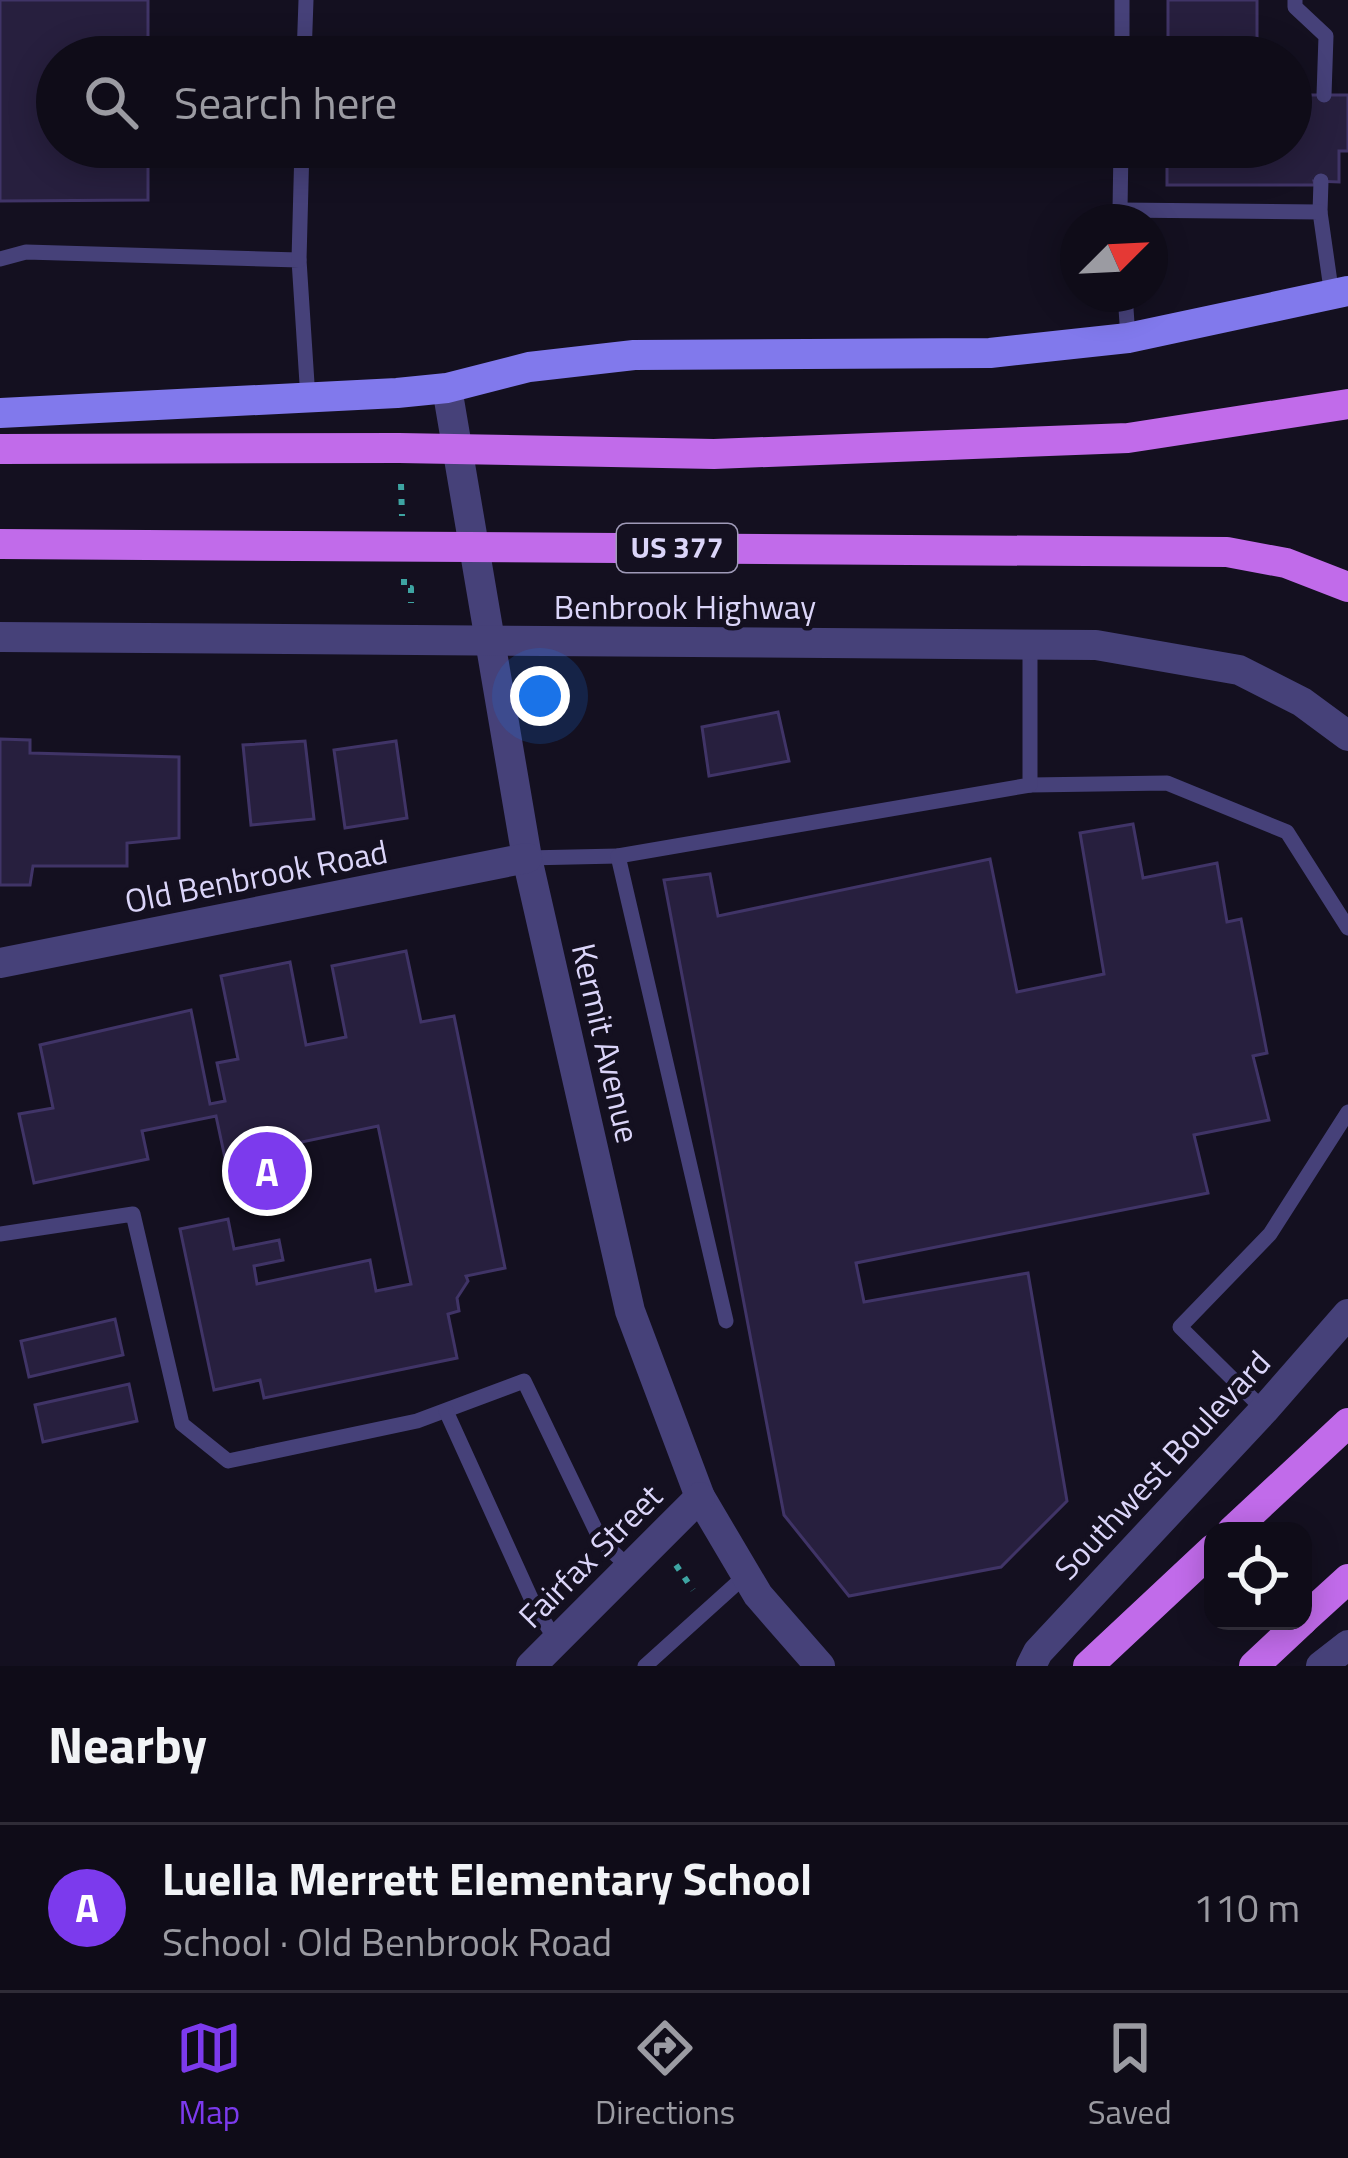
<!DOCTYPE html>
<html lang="en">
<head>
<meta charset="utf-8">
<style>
  :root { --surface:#0f0c18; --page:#1d1a25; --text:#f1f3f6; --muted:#9b9ba2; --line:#2f2c37; --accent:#7c3aed }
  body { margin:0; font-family:"Titillium Web",sans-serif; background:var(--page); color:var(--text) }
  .controls { position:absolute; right:36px; bottom:36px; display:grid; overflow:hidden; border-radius:24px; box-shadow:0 6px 30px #0003 }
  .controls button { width:108px; height:108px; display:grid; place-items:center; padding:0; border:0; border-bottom:3px solid var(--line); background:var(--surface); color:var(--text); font:60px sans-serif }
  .compass { position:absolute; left:1060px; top:204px; width:108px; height:108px; border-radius:50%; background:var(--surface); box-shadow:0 6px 30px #0003; rotate:66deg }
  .you { position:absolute; left:540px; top:696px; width:42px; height:42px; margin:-30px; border:9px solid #fff; border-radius:50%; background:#1a73e8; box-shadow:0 0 0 18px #1a73e833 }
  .badge { display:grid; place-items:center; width:78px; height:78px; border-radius:50%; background:var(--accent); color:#fff; font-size:39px; font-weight:700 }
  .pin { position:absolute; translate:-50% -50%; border:6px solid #fff; box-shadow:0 3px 12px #0006 }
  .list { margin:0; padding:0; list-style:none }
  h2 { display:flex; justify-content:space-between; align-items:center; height:156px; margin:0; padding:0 48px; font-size:51px }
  h2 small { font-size:39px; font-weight:400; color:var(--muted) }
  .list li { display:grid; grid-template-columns:78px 1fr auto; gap:36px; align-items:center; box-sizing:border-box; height:168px; padding:0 48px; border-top:3px solid var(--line) }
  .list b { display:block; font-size:45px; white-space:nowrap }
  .list p { margin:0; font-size:39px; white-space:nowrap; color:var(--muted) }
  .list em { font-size:39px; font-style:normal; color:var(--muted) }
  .icon { flex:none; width:66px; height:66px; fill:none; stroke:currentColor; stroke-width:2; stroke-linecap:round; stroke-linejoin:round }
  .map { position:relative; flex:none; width:1348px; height:1666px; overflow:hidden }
  .search { position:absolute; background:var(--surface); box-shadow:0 6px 30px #0003; left:36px; right:36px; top:36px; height:132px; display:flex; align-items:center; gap:30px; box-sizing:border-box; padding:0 42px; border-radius:66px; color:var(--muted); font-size:45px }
  .sheet { height:324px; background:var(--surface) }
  nav { display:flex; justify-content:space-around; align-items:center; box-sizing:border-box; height:168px; border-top:3px solid var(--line); background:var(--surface); font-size:33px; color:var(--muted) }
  nav a { display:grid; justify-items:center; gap:6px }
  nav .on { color:var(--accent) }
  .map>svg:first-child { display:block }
</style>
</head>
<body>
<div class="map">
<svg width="1348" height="1666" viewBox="0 0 1348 1666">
  <rect width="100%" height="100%" fill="#141020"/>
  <g fill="#271f3e" stroke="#403467" stroke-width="3">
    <polygon points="0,0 148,0 148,57 57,57 57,147 148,147 148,200 0,201"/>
    <rect x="1168" y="0" width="89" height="57"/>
    <polygon points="1291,95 1348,95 1348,151 1339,151 1339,182 1314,181 1315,185 1167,185 1167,147 1291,147"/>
    <polygon points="778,712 789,761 709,776 702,727"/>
    <polygon points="0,739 30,740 30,753 179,757 179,838 127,843 127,866 33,866 30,885 0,885"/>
    <polygon points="305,741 314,819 251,825 243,745"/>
    <polygon points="396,741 407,818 345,828 334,750"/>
    <polygon points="1133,824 1143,878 1217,863 1227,922 1241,919 1267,1053 1253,1056 1269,1120 1194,1135 1208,1193 856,1263 864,1302 1028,1273 1067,1501 1001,1567 849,1596 784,1515 664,880 710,874 718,916 990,859 1017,992 1104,974 1080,833"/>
    <polygon points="406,951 421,1022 454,1016 505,1268 466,1276 468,1281 457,1298 459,1311 448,1314 457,1358 264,1398 260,1380 214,1390 180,1229 228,1219 234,1249 279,1240 283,1260 254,1266 257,1284 370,1260 376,1291 411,1284 378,1126 225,1158 216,1116 142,1131 148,1159 34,1183 19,1114 53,1108 40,1045 191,1010 210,1104 225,1101 217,1063 238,1059 221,976 290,962 306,1045 346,1037 332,966"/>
    <polygon points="115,1319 123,1355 29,1377 21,1341"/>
    <polygon points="129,1384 137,1421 43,1442 35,1405"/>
  </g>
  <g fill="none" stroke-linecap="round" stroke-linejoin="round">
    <g stroke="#3ea4a2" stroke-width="6" stroke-dasharray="6 9" stroke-linecap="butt">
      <polyline points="401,484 402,516"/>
      <polyline points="404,579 404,588 411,588 411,603"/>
      <polyline points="676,1565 693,1590"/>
    </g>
    <g stroke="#464179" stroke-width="15">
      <polyline points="1295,0 1295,7 1326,36 1324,95"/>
      <polyline points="304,57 306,0"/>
      <polyline points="1122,57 1122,0"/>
      <polyline points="1120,210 1121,147"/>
      <polyline points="1320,212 1321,181"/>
      <polyline points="1121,222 1120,210 1320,212 1332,296"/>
      <polyline points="0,259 26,252 299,260 308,399"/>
      <polyline points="299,260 302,147"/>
      <polyline points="1125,294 1128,338"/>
      <polyline points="1030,785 1167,783 1287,832 1348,928"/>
      <polyline points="527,858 618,856"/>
      <polyline points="0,1234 133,1214 182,1424 228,1461 417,1421 524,1381 601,1541 631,1569"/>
      <polyline points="726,1321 618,856 1030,785 1030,644"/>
      <polyline points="1264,1410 1180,1327 1270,1234 1348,1112"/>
      <polyline points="446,1411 535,1607 556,1640"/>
      <polyline points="645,1666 746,1575"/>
    </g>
    <g stroke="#464179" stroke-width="30">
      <polyline points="447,388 527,858 630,1311 700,1497 758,1595 820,1666"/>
      <polyline points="0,637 1096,645 1239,670 1302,702 1348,736"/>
      <polyline points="0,963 527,858"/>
      <polyline points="531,1666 700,1497"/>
      <polyline points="1031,1666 1038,1652 1264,1410 1348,1314"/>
      <polyline points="1321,1666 1348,1645"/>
    </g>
    <polyline stroke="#8179ec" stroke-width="30" points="0,413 397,393 447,388 529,367 634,355 990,353 1128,338 1348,291"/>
    <g stroke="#c16bea" stroke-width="30">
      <polyline points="0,449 399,448 714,454 1128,438 1348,404"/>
      <polyline points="0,544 1227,552 1286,563 1348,587"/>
      <polyline points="1232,1531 1348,1423"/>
      <polyline points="1303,1620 1348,1579"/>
      <polyline points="1088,1666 1213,1549"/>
      <polyline points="1254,1666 1302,1621"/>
    </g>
  </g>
  <g text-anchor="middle" stroke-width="9" stroke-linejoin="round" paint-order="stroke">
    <rect fill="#141020" stroke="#9f9ab8" stroke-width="3" x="617" y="524" width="120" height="48" rx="9"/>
    <g font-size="30" font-weight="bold" fill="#dbd5f9">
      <text x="677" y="558">US 377</text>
    </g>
    <g font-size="33" fill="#dbd5f9" stroke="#141020">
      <text x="685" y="619">Benbrook Highway</text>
      <text transform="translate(256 876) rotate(-11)" y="12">Old Benbrook Road</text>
      <text transform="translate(606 1043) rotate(77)" y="12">Kermit Avenue</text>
      <text transform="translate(1162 1465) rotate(-47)" y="12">Southwest Boulevard</text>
      <text transform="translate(590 1556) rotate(-45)" y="12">Fairfax Street</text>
    </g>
  </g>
</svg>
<div class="controls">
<button><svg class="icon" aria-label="locate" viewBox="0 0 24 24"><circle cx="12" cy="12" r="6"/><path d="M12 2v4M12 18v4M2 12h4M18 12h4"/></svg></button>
</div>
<svg class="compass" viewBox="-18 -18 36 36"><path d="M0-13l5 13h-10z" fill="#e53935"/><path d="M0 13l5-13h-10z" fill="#9b9ba2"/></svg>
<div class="you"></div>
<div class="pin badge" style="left:267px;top:1171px">A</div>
<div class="search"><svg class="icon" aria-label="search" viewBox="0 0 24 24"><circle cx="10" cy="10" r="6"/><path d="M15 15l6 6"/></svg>Search here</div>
</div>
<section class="sheet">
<h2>Nearby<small></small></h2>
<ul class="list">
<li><span class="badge">A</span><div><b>Luella Merrett Elementary School</b><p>School · Old Benbrook Road</p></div><em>110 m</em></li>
</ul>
</section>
<nav>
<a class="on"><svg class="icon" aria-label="map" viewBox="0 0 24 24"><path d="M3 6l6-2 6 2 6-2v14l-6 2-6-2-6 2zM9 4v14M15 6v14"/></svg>Map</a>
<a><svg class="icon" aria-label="directions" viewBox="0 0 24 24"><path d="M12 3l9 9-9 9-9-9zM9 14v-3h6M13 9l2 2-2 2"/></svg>Directions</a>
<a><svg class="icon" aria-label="saved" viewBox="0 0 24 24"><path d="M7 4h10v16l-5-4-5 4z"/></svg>Saved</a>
</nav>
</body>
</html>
